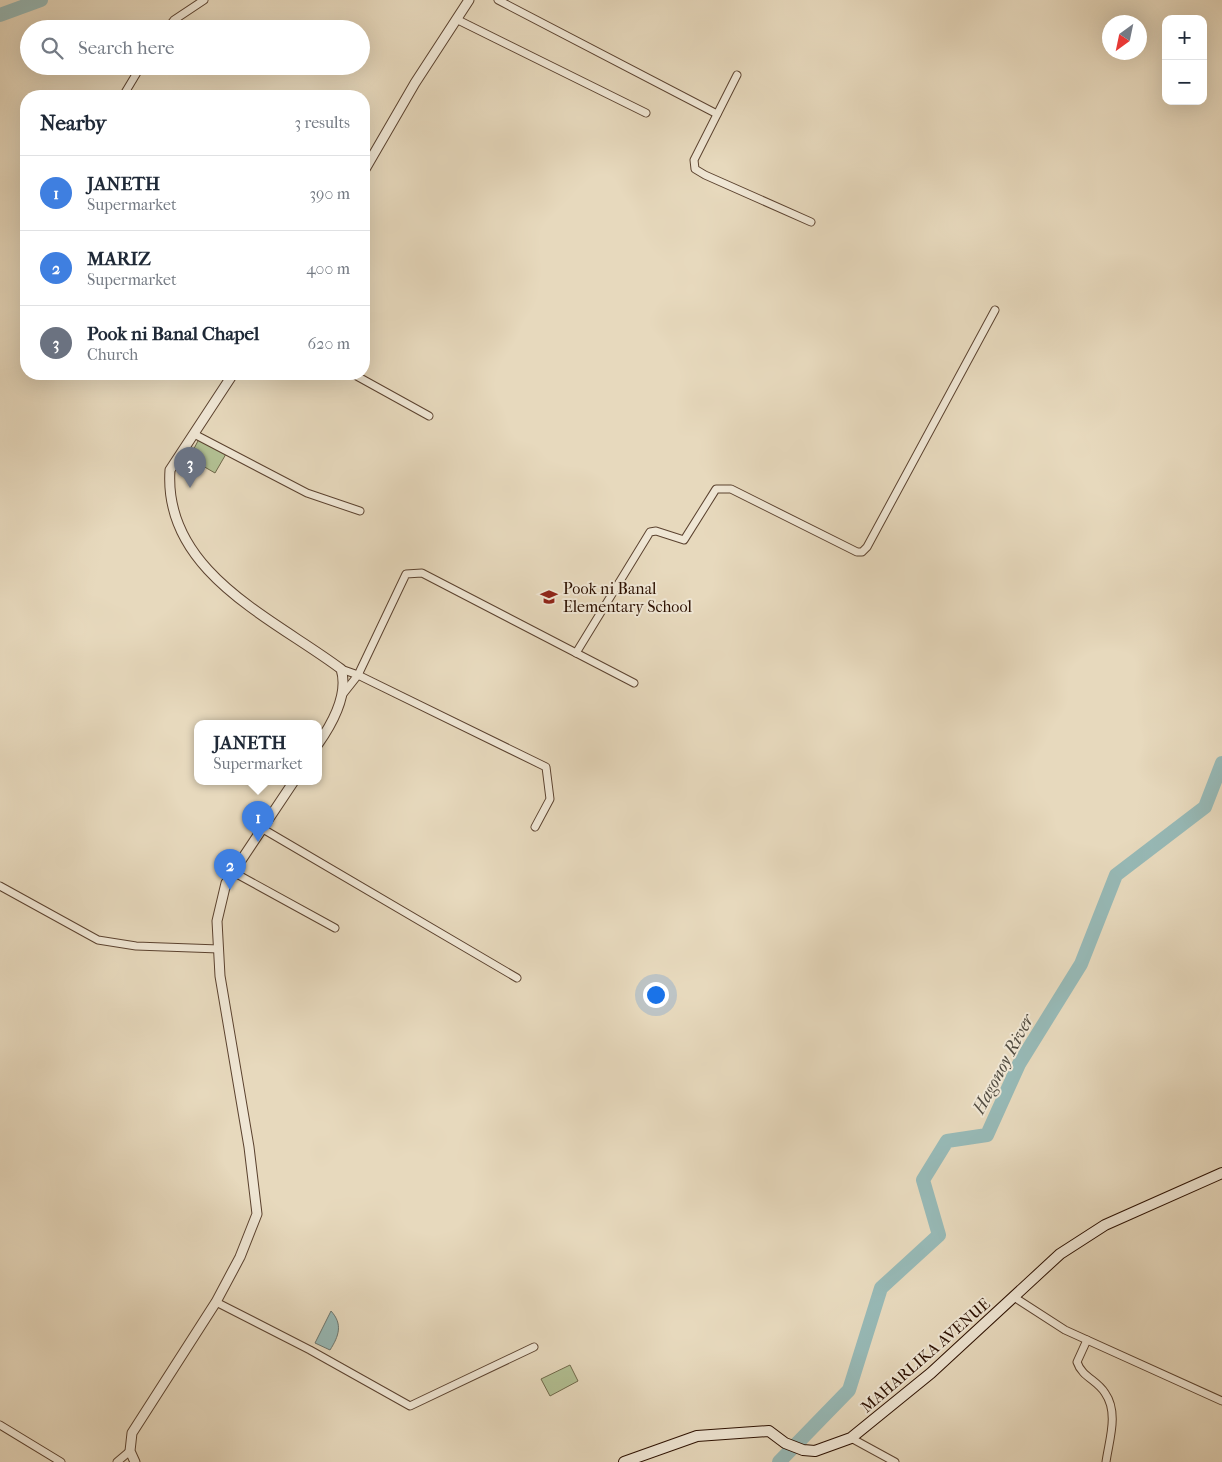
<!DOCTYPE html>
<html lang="en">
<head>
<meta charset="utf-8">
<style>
  :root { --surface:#fff; --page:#f2f2f3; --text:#1f2937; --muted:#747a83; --line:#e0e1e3; --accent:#8f2418 }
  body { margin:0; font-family:"IM FELL French Canon",serif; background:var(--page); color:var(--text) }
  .controls { position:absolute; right:15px; top:15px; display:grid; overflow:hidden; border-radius:10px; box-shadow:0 5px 20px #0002 }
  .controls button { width:45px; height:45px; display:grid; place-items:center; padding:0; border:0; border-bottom:1px solid var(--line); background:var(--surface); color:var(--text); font:25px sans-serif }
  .compass { position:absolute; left:1102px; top:15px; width:45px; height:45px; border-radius:50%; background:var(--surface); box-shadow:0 5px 20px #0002; rotate:213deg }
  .you { position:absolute; left:655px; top:994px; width:18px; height:18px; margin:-12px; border:4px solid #fff; border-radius:50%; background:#1a73e8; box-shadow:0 0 0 8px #1a73e833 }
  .badge { display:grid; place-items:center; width:32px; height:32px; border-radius:50%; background:var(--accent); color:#fff; font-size:16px; font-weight:700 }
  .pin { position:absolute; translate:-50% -41px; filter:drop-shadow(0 1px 2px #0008) }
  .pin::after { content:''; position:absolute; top:26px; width:18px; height:15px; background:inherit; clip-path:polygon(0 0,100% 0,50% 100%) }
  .popup { position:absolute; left:194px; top:720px; width:128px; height:65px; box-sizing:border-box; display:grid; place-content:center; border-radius:10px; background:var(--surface); filter:drop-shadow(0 1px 4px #0005); font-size:16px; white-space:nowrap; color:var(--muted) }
  .popup b { font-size:19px; color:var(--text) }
  .popup::after { content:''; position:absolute; left:50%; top:100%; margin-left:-10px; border:10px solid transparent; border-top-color:var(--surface) }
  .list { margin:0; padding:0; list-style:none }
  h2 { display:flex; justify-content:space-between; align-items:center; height:65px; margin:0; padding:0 20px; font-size:21px }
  h2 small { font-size:16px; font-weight:400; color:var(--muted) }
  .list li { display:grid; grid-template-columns:32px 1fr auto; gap:15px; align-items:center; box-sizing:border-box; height:75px; padding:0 20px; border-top:1px solid var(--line) }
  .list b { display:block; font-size:19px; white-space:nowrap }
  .list p { margin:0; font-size:16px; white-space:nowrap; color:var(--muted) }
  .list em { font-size:16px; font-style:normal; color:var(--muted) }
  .icon { flex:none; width:28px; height:28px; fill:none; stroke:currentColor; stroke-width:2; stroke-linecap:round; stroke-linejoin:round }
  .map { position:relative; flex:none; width:1222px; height:1462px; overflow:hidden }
  .search { position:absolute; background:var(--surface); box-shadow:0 5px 20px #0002; left:20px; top:20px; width:350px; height:55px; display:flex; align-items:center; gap:12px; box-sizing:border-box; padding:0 18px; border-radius:28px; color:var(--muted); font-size:19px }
  .panel { position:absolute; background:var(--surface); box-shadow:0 5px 20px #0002; left:20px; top:90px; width:350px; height:290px; border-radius:20px }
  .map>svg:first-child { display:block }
</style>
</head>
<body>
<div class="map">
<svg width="1222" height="1462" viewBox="0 0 1222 1462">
  <rect width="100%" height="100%" fill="#e7d9bd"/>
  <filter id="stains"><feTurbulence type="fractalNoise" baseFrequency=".004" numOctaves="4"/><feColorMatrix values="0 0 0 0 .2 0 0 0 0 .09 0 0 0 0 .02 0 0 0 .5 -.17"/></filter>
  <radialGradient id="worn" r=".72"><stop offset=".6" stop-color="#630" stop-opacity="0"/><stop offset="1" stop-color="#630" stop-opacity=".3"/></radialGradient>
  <g fill="#b2c093" stroke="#6f684a">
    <polygon points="199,439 226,454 215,473 189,458"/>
    <polygon points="570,1365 578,1381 550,1396 541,1379"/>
  </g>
  <path fill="#97b9b6" stroke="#6c756d" d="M 331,1311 C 343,1324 339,1336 330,1350 L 315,1343 Z"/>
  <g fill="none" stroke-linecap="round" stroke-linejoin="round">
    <g stroke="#97b9b6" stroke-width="14">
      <polyline points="0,15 41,0"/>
      <polyline points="779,1462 849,1390 881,1288 939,1235 923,1180 947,1141 987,1135 1019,1064 1081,964 1116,875 1205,807 1222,763"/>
    </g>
    <g stroke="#5b422f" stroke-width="9">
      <g id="minor">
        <polyline points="498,0 717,114"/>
        <polyline points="458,20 646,113"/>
        <polyline points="167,29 174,20 204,0"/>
        <polyline points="737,75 694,160 695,169 705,175 811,222"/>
        <polyline points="123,96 141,66"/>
        <polyline points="353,374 429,416"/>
        <polyline points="194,434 307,493 360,511"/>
        <polyline points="576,653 650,532 656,531 684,540 716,489 731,489 857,552 862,552 867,547 995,310"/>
        <polyline points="341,669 358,675 406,574 422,573 634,683"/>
        <polyline points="343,694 358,675 546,767 550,799 535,827"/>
        <polyline points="263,829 517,978"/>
        <polyline points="233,872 335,928"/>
        <polyline points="0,886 98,940 136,946 219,949"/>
        <polyline points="1014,1297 1065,1330 1222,1401"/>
        <polyline points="216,1302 310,1350 410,1406 534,1347"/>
        <path d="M 1087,1340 L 1077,1362 C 1082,1377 1097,1380 1105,1393 C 1119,1413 1109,1440 1106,1462"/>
        <polyline points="0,1425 61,1462"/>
        <polyline points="851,1438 895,1462"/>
        <polyline points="117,1462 130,1451"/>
      </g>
    </g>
    <g stroke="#5b422f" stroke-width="11">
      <g id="tertiary">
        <polyline points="364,171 415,83 469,0"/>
        <path d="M 233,374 L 170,470 C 163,572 273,618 341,669 C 349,694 332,724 318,744"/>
        <polyline points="135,1462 130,1451 132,1433 216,1302 240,1257 257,1214 249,1147 220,976 217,921 226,883 294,781"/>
      </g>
    </g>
    <g stroke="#2c1000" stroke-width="12">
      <polyline id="secondary" points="624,1462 697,1436 769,1431 785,1443 803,1450 815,1451 851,1438 931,1373 1060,1254 1105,1225 1222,1173"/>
    </g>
    <use href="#minor" stroke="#efe6d4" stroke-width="7"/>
    <use href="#tertiary" stroke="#efe6d4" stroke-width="9"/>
    <use href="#secondary" stroke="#efe6d4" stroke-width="10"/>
  </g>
  <defs>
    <g id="school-bare" transform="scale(1.35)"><path d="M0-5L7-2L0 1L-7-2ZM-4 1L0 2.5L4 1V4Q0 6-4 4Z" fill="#8f2418" stroke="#efe6d4" stroke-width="2.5" paint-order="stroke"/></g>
  </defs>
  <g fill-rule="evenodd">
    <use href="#school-bare" x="549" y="597"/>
  </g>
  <g text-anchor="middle" stroke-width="4" stroke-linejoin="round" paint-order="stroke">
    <g font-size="16" fill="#2c1000" stroke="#efe6d4" text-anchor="start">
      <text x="563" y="594">Pook ni Banal<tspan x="563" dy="18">Elementary School</tspan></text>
    </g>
    <g font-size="16" fill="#2c1000" stroke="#efe6d4">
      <text transform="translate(925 1355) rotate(-41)" y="6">MAHARLIKA AVENUE</text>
    </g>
    <g font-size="18" font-style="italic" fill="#514b40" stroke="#efe6d4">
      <text transform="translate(1003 1064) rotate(-62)" y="6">Hagonoy River</text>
    </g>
  </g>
  <rect width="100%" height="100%" filter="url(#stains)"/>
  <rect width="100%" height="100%" fill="url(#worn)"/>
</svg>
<div class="controls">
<button>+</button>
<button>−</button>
</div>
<svg class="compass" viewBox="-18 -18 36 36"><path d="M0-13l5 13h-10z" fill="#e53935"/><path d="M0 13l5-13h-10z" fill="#747a83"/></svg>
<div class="you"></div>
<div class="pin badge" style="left:258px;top:842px;background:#3f7fe0">1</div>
<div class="popup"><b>JANETH</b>Supermarket</div>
<div class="pin badge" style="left:230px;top:890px;background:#3f7fe0">2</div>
<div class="pin badge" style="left:190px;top:488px;background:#6b7280">3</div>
<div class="search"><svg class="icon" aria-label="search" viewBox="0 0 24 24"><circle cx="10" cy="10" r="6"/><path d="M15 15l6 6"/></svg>Search here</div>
<section class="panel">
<h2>Nearby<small>3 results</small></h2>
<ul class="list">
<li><span class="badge" style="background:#3f7fe0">1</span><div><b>JANETH</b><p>Supermarket</p></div><em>390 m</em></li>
<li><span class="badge" style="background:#3f7fe0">2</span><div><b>MARIZ</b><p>Supermarket</p></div><em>400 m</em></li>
<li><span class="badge" style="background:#6b7280">3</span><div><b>Pook ni Banal Chapel</b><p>Church</p></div><em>620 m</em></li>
</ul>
</section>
</div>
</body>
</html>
